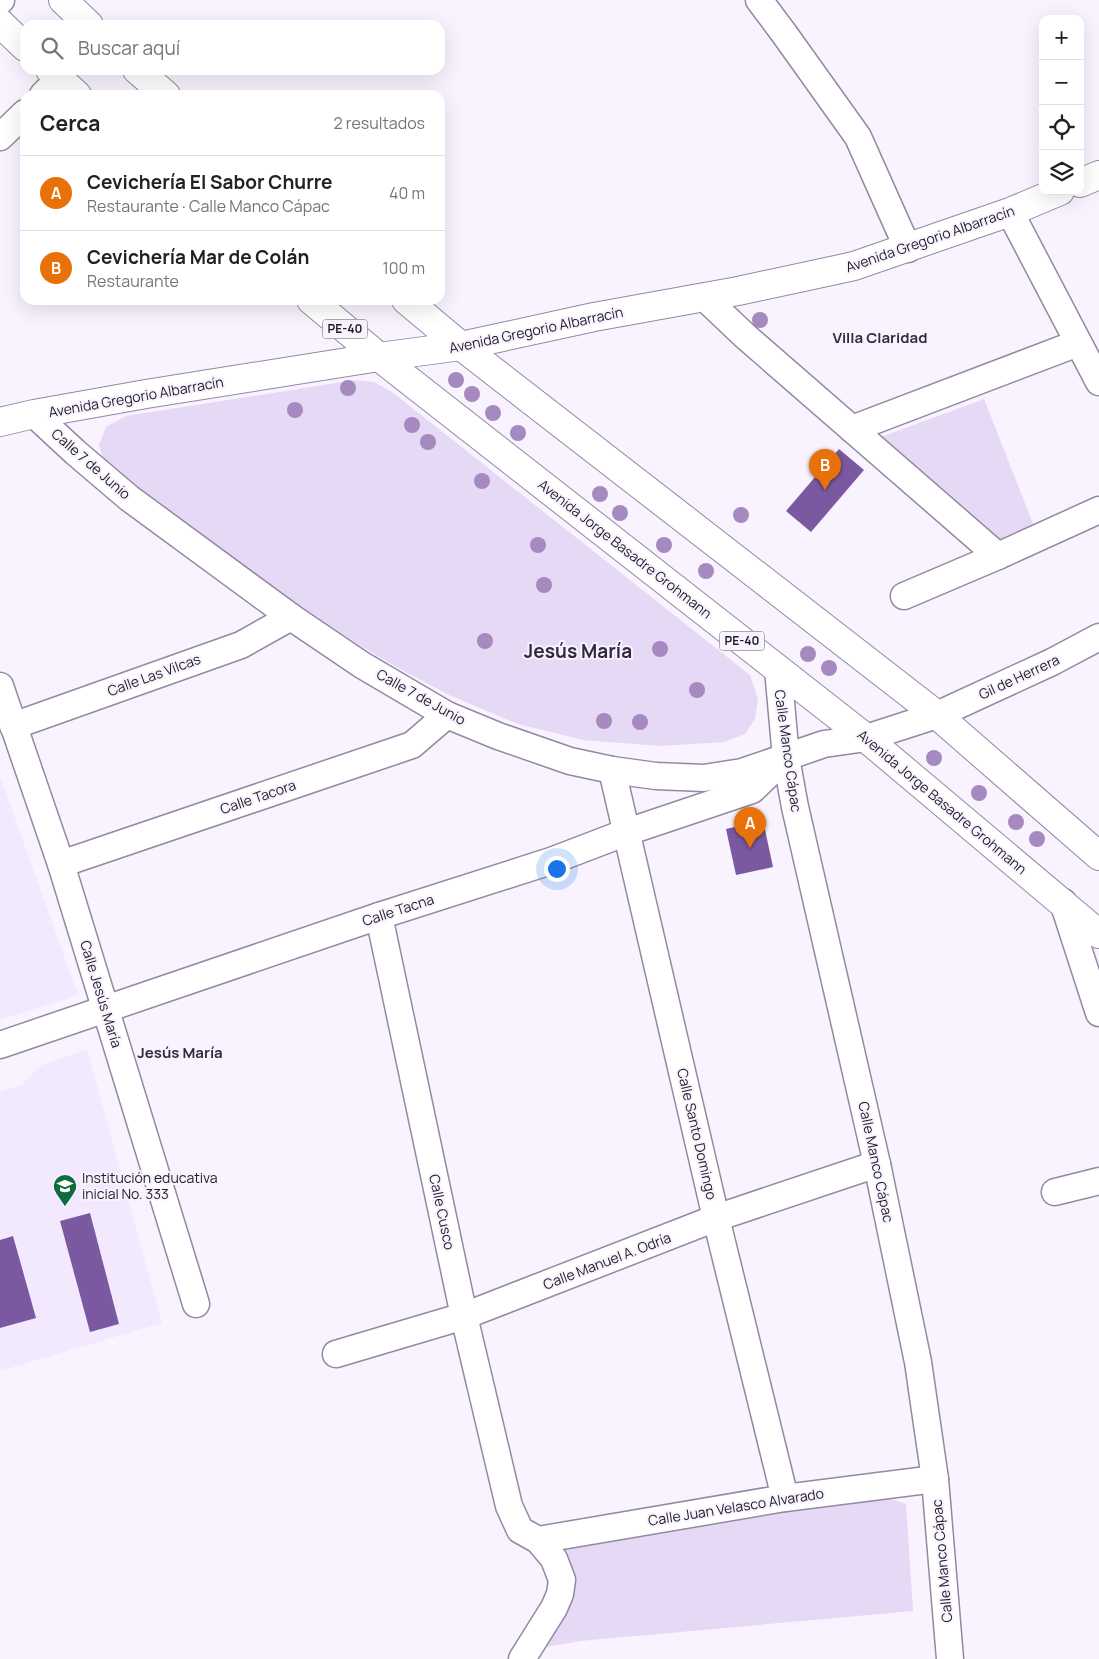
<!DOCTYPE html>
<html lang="es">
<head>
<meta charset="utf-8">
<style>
  :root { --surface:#fff; --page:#f6f6f6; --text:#202124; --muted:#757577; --line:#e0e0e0; --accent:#0f6a3d }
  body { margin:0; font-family:Manrope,sans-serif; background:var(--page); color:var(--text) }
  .controls { position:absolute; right:15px; top:15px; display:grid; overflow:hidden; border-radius:10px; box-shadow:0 5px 20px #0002 }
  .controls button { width:45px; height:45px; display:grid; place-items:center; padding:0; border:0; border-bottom:1px solid var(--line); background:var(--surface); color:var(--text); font:25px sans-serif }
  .you { position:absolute; left:556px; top:868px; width:18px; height:18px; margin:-12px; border:4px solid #fff; border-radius:50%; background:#1a73e8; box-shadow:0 0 0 8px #1a73e833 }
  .badge { display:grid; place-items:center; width:32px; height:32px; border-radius:50%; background:var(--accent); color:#fff; font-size:16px; font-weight:700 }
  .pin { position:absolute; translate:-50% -41px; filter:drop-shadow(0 1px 2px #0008) }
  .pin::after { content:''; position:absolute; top:26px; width:18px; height:15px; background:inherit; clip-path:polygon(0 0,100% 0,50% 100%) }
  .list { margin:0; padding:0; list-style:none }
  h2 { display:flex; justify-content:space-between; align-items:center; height:65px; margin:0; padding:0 20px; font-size:21px }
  h2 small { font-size:16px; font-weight:400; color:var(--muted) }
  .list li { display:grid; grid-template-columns:32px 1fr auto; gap:15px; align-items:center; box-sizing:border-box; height:75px; padding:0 20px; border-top:1px solid var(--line) }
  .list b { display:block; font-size:19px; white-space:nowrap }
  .list p { margin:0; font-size:16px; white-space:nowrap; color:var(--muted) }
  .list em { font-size:16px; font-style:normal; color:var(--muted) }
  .icon { flex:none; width:28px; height:28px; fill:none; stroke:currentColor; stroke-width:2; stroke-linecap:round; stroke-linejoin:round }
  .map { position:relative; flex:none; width:1099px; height:1659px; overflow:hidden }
  .search { position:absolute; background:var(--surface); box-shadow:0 5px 20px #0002; left:20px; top:20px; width:425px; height:55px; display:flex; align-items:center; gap:12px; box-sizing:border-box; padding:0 18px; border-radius:15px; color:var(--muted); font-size:19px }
  .panel { position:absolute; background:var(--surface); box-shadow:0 5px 20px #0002; left:20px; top:90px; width:425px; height:215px; border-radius:15px }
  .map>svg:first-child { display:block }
</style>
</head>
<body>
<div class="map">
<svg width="1099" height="1659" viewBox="0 0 1099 1659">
  <rect width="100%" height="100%" fill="#f8f3fe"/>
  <g fill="#f2e9ff">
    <polygon points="0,776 78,995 0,1020"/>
    <polygon points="87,1049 162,1323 0,1371 0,1092 22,1085 40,1066"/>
  </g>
  <g fill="#e5d9f5">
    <polygon points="355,380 374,382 392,392 750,675 758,699 755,719 745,734 724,742 660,746 583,740 518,724 449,695 400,669 361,646 275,589 105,464 99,445 106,427 126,416"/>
    <polygon points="984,399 1036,531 999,547 873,440"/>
    <polygon points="888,1498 906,1504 913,1611 580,1641 546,1647 564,1609 558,1546 786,1510"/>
  </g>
  <g fill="#7b59a1">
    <polygon points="839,449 864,470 811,532 786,511"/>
    <polygon points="756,822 764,825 773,867 736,875 726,829"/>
    <polygon points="90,1213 119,1324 90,1332 60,1221"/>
    <polygon points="13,1236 36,1318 0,1328 0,1240"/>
  </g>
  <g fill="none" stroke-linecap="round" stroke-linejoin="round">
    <g stroke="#9488a2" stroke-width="29">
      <g id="minor">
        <polyline points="759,0 783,32 858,137 908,249"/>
        <polyline points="0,1 1,0"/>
        <polyline points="43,95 59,79"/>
        <polyline points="0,137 25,113"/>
        <polyline points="1010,212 1099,382"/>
        <polyline points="704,297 744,335 998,556"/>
        <polyline points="34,414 75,452 129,498 291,617 362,665 447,715 498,736 570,761 612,770 656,776 704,778 742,772 824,744 866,738 937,715 1052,662 1099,637"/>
        <polyline points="852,429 1078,343"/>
        <polyline points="904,596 998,556 1099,510"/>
        <polyline points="778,669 786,758 795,807 877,1164 918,1362 935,1479 950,1659"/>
        <polyline points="0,686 61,864 196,1304"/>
        <polyline points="13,726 241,645 291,617"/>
        <polyline points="612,770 716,1218 785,1498"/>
        <polyline points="61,864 412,745 447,715"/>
        <polyline points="1063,902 1099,1013"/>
        <polyline points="379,916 464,1316 509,1506 520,1530 538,1540 554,1559 562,1580 560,1594 554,1608 522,1659"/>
        <polyline points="0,1045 379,916 551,861 627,832 752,790 781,762"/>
        <polyline points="1055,1192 1099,1181"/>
        <polyline points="336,1354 464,1316 716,1218 877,1164"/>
        <polyline points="538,1540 785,1498 935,1479"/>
      </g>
    </g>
    <g stroke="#9488a2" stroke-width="30">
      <g id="tertiary">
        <polyline points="1080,183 1099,175"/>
        <polyline points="0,422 34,414 146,394 379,357 461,346 594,317 738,291 854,266 1010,212 1060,191"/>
      </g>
    </g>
    <g stroke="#9488a2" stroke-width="30">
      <g id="trunk">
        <polyline points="63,0 89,25"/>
        <polyline points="0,23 25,47"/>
        <polyline points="50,70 77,95"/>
        <polyline points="137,70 166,95"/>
        <polyline points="311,300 379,357 866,738 1099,934"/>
        <polyline points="406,300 461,346 937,715 1099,856"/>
      </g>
    </g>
    <use href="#minor" stroke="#fff" stroke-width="26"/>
    <use href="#tertiary" stroke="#fff" stroke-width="28"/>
    <use href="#trunk" stroke="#fff" stroke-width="28"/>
  </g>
  <g fill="#a589bf">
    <circle cx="760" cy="320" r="8"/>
    <circle cx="456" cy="380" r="8"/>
    <circle cx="348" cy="388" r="8"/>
    <circle cx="472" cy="394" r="8"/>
    <circle cx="295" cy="410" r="8"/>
    <circle cx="493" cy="413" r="8"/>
    <circle cx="412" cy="425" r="8"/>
    <circle cx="518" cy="433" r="8"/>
    <circle cx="428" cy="442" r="8"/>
    <circle cx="482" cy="481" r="8"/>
    <circle cx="600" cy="494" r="8"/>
    <circle cx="620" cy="513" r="8"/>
    <circle cx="741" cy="515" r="8"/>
    <circle cx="538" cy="545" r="8"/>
    <circle cx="664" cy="545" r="8"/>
    <circle cx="706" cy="571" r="8"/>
    <circle cx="544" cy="585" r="8"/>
    <circle cx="485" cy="641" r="8"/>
    <circle cx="660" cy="649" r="8"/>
    <circle cx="808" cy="654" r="8"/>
    <circle cx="829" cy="668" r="8"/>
    <circle cx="697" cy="690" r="8"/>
    <circle cx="604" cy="721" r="8"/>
    <circle cx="640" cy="722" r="8"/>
    <circle cx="934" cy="758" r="8"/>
    <circle cx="979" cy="793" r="8"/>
    <circle cx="1016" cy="822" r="8"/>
    <circle cx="1037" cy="839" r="8"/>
  </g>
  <defs>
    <g id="school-pin" transform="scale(1.25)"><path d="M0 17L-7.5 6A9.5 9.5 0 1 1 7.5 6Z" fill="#0f6a3d" stroke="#f8f3fe"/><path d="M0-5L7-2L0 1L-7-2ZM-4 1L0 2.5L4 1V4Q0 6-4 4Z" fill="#fff"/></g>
  </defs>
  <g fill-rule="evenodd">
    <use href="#school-pin" x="65" y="1186"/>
  </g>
  <g text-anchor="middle" stroke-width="4" stroke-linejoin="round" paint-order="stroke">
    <g fill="#f8f3fe" stroke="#615c67" stroke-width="1">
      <rect x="322.5" y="319.5" width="45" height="19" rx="4"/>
      <rect x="719.5" y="631.5" width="45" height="19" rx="4"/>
    </g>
    <g font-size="12" font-weight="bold" fill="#201c26">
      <text x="345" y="333">PE-40</text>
      <text x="742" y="645">PE-40</text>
    </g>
    <g font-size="14" fill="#201c26" stroke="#f8f3fe">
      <text transform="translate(930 239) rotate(-19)" y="5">Avenida Gregorio Albarracín</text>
      <text transform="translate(536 330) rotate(-12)" y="5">Avenida Gregorio Albarracín</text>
      <text transform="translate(136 397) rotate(-10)" y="5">Avenida Gregorio Albarracín</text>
      <text transform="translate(91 464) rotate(41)" y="5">Calle 7 de Junio</text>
      <text transform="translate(625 549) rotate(38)" y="5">Avenida Jorge Basadre Grohmann</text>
      <text transform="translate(154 675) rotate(-20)" y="5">Calle Las Vilcas</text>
      <text transform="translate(1019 677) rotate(-25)" y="5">Gil de Herrera</text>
      <text transform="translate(421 697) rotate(29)" y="5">Calle 7 de Junio</text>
      <text transform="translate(788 751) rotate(82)" y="5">Calle Manco Cápac</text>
      <text transform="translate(258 797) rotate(-19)" y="5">Calle Tacora</text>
      <text transform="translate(942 802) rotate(40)" y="5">Avenida Jorge Basadre Grohmann</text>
      <text transform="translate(398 910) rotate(-18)" y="5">Calle Tacna</text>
      <text transform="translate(101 994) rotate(73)" y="5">Calle Jesús María</text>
      <text transform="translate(697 1134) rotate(77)" y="5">Calle Santo Domingo</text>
      <text transform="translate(876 1162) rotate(78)" y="5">Calle Manco Cápac</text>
      <text transform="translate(442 1212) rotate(78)" y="5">Calle Cusco</text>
      <text transform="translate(607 1261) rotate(-21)" y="5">Calle Manuel A. Odría</text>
      <text transform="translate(736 1507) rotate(-9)" y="5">Calle Juan Velasco Alvarado</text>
      <text transform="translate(942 1561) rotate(-95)" y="5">Calle Manco Cápac</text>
    </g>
    <g font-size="14" fill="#201c26" stroke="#f8f3fe" text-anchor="start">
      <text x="82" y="1183">Institución educativa<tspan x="82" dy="16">inicial No. 333</tspan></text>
    </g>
    <g font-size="15" font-weight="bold" fill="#342a3f" stroke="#f8f3fe">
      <text x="880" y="343">Villa Claridad</text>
      <text x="180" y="1058">Jesús María</text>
    </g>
    <g font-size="19" font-weight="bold" fill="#342a3f" stroke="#f8f3fe">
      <text x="578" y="658">Jesús María</text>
    </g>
  </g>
</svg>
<div class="controls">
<button>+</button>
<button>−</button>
<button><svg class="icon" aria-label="locate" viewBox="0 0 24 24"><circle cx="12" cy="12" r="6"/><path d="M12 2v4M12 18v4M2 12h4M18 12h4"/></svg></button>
<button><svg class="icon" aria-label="layers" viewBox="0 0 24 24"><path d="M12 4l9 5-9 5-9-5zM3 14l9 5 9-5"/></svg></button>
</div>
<div class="you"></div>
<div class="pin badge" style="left:750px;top:848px;background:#e8710a">A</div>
<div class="pin badge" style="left:825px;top:490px;background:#e8710a">B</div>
<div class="search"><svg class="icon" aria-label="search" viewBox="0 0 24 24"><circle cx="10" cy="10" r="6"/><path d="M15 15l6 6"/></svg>Buscar aquí</div>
<section class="panel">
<h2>Cerca<small>2 resultados</small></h2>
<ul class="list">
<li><span class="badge" style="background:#e8710a">A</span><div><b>Cevichería El Sabor Churre</b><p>Restaurante · Calle Manco Cápac</p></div><em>40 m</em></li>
<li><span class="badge" style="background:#e8710a">B</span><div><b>Cevichería Mar de Colán</b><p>Restaurante</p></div><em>100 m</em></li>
</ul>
</section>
</div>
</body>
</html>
